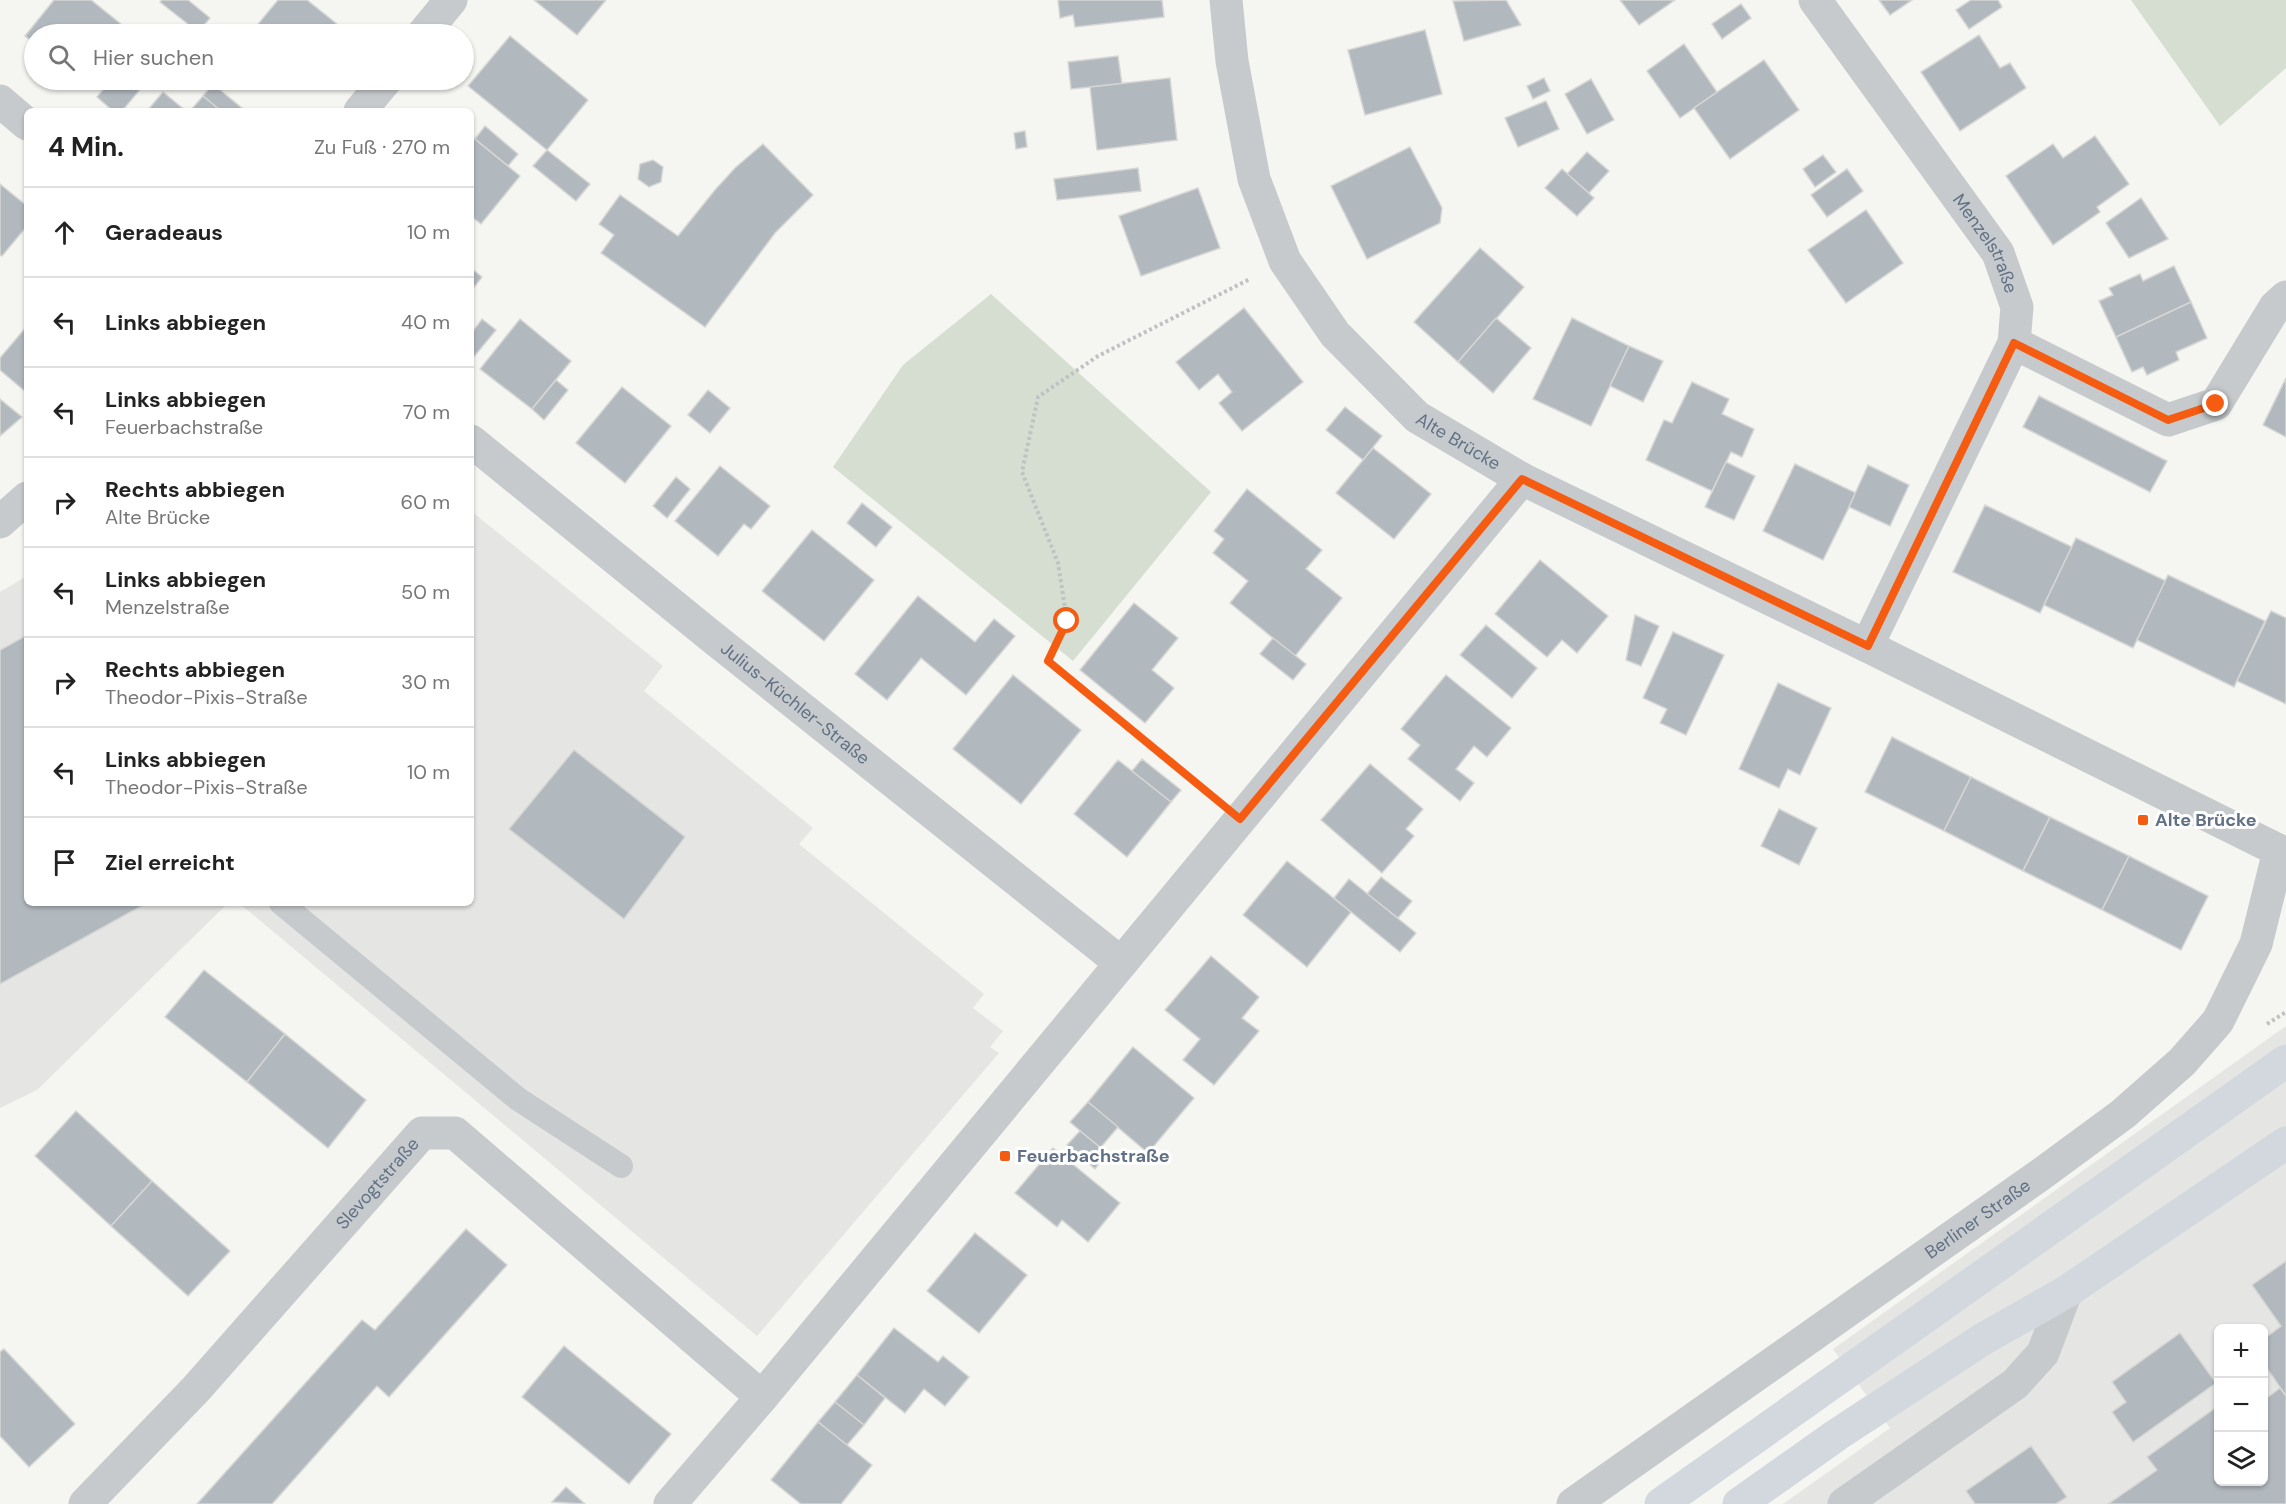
<!DOCTYPE html>
<html lang="de">
<head>
<meta charset="utf-8">
<style>
  :root { --surface:#fff; --page:#f6f6f6; --text:#222; --muted:#767676; --line:#e0e0e0 }
  body { margin:0; font-family:"DM Sans",sans-serif; background:var(--page); color:var(--text) }
  .controls { position:absolute; right:18px; bottom:18px; display:grid; overflow:hidden; border-radius:9px; box-shadow:0 2px 4px #0004 }
  .controls button { width:54px; height:54px; display:grid; place-items:center; padding:0; border:0; border-bottom:2px solid var(--line); background:var(--surface); color:var(--text); font:30px sans-serif }
  .stop { position:absolute; width:18px; height:18px; margin:-14px; border:4px solid #f55c11; border-radius:50%; background:#fff }
  .stop.end { background:#f55c11; border-color:#fff; box-shadow:0 2px 6px #0008 }
  .list { margin:0; padding:0; list-style:none }
  h2 { display:flex; justify-content:space-between; align-items:center; height:78px; margin:0; padding:0 24px; font-size:26px }
  h2 small { font-size:20px; font-weight:400; color:var(--muted) }
  .list li { display:grid; grid-template-columns:39px 1fr auto; gap:18px; align-items:center; box-sizing:border-box; height:90px; padding:0 24px; border-top:2px solid var(--line) }
  .list b { display:block; font-size:22px; white-space:nowrap }
  .list p { margin:0; font-size:20px; white-space:nowrap; color:var(--muted) }
  .list em { font-size:20px; font-style:normal; color:var(--muted) }
  .icon { flex:none; width:33px; height:33px; fill:none; stroke:currentColor; stroke-width:2; stroke-linecap:round; stroke-linejoin:round }
  .map { position:relative; flex:none; width:2286px; height:1504px; overflow:hidden }
  .search { position:absolute; background:var(--surface); box-shadow:0 2px 4px #0004; left:24px; top:24px; width:450px; height:66px; display:flex; align-items:center; gap:15px; box-sizing:border-box; padding:0 21px; border-radius:33px; color:var(--muted); font-size:22px }
  .panel { position:absolute; background:var(--surface); box-shadow:0 2px 4px #0004; left:24px; top:108px; width:450px; height:798px; border-radius:9px }
  .map>svg:first-child { display:block }
</style>
</head>
<body>
<div class="map">
<svg width="2286" height="1504" viewBox="0 0 2286 1504">
  <rect width="100%" height="100%" fill="#f5f5f1"/>
  <g fill="#e5e6e4" fill-rule="evenodd">
    <polygon points="471,511 663,666 644,691 813,828 799,844 984,994 973,1008 1003,1031 990,1047 999,1053 757,1336 239,903 471,903"/>
    <polygon points="27,576 27,903 228,903 37,1090 0,1108 0,592"/>
    <path d="M 2286,1026 L 2286,1504 L 1783,1504 L 1890,1428 L 1833,1349 ZM 2218,1328 L 2264,1328 L 2264,1482 L 2218,1482 Z"/>
  </g>
  <g fill="#d5ded1">
    <polygon points="2131,0 2286,0 2286,68 2220,126"/>
    <polygon points="991,294 1211,492 1073,661 833,467 903,365"/>
  </g>
  <g fill="#b1b8be" stroke="#d6d6d4" stroke-width="1.5">
    <polygon points="54,0 91,0 126,28 121,34 34,34 34,43 25,36"/>
    <polygon points="162,0 188,0 210,18 198,32 160,2"/>
    <polygon points="278,0 307,0 342,28 337,34 261,34 254,29"/>
    <polygon points="534,0 606,0 577,35"/>
    <polygon points="1058,0 1162,0 1164,17 1075,27 1073,15 1060,18"/>
    <polygon points="1506,0 1521,25 1464,41 1453,1"/>
    <polygon points="1620,0 1675,0 1639,25"/>
    <polygon points="1879,0 1912,0 1890,15"/>
    <polygon points="1971,0 1998,0 2002,7 1969,29 1956,10"/>
    <polygon points="1741,4 1751,18 1722,39 1712,24"/>
    <polygon points="1425,30 1442,94 1365,115 1348,50"/>
    <polygon points="1979,35 2000,68 2010,63 2026,88 1960,131 1921,72"/>
    <polygon points="510,36 588,100 547,150 468,86"/>
    <polygon points="1684,44 1717,92 1680,118 1647,71"/>
    <polygon points="1118,56 1122,84 1071,89 1068,62"/>
    <polygon points="1764,60 1799,110 1730,159 1694,108"/>
    <polygon points="1170,78 1177,140 1097,150 1090,87"/>
    <polygon points="1544,78 1550,91 1533,99 1527,86"/>
    <polygon points="1591,79 1614,120 1587,134 1565,94"/>
    <polygon points="111,80 148,80 122,111 113,111 97,97"/>
    <polygon points="213,84 243,109 242,111 221,111 203,96"/>
    <polygon points="163,92 186,111 147,111"/>
    <polygon points="203,96 221,111 190,111"/>
    <polygon points="1546,101 1559,129 1518,147 1505,118"/>
    <polygon points="485,126 518,154 508,166 475,139"/>
    <polygon points="1025,131 1027,147 1016,149 1014,133"/>
    <polygon points="471,136 520,176 481,224 471,216"/>
    <polygon points="2095,136 2129,184 2097,207 2100,212 2053,245 2006,176 2053,144 2063,158"/>
    <polygon points="763,144 813,195 775,233 705,327 601,253 614,235 599,224 620,195 678,236 715,190 735,168"/>
    <polygon points="1410,147 1442,208 1440,223 1367,259 1331,186"/>
    <polygon points="547,150 590,184 576,201 533,166"/>
    <polygon points="1587,152 1609,171 1589,193 1567,174"/>
    <polygon points="1823,155 1836,172 1815,187 1803,169"/>
    <polygon points="653,160 663,167 661,182 649,187 638,179 640,164"/>
    <polygon points="1138,168 1141,191 1057,200 1054,179"/>
    <polygon points="1562,169 1594,198 1577,216 1545,188"/>
    <polygon points="1847,169 1863,191 1827,217 1811,195"/>
    <polygon points="0,184 27,206 27,226 2,256 0,255"/>
    <polygon points="1198,188 1220,248 1141,276 1119,216"/>
    <polygon points="2141,198 2168,239 2129,258 2106,223"/>
    <polygon points="1866,210 1903,263 1846,303 1808,250"/>
    <polygon points="1480,248 1524,287 1458,362 1414,322"/>
    <polygon points="2174,266 2191,302 2116,337 2099,301 2113,295 2109,288 2140,274 2143,281"/>
    <polygon points="471,268 482,277 471,291"/>
    <polygon points="2191,302 2207,338 2176,352 2179,360 2147,375 2143,367 2132,372 2116,337"/>
    <polygon points="1244,308 1303,382 1242,431 1219,403 1232,392 1218,374 1199,390 1176,362"/>
    <polygon points="1496,318 1531,348 1493,393 1458,362"/>
    <polygon points="1572,318 1629,346 1591,426 1533,399"/>
    <polygon points="482,319 496,330 472,359 471,334"/>
    <polygon points="520,319 571,361 532,409 480,369"/>
    <polygon points="27,326 27,393 0,370 0,358"/>
    <polygon points="1629,346 1663,361 1643,402 1610,386"/>
    <polygon points="2286,378 2286,437 2263,425"/>
    <polygon points="556,380 568,390 544,420 532,409"/>
    <polygon points="1692,382 1729,399 1722,414 1754,429 1742,457 1731,452 1712,491 1646,460 1664,420 1672,423"/>
    <polygon points="622,387 671,426 625,483 576,443"/>
    <polygon points="708,390 730,408 710,433 688,415"/>
    <polygon points="2039,396 2167,461 2150,492 2023,427"/>
    <polygon points="0,399 22,417 0,436"/>
    <polygon points="1345,407 1382,436 1363,460 1326,430"/>
    <polygon points="1373,448 1431,494 1394,539 1336,493"/>
    <polygon points="1726,462 1755,476 1734,520 1705,507"/>
    <polygon points="1795,464 1856,493 1823,560 1763,531"/>
    <polygon points="1868,465 1909,485 1890,526 1849,507"/>
    <polygon points="720,466 770,506 751,529 744,524 718,556 675,521"/>
    <polygon points="676,477 690,489 667,518 653,506"/>
    <polygon points="1247,489 1322,550 1306,569 1342,598 1295,656 1230,603 1248,581 1213,553 1224,539 1214,531"/>
    <polygon points="862,503 892,527 876,547 847,523"/>
    <polygon points="1985,505 2072,547 2040,613 1953,572"/>
    <polygon points="812,530 874,580 824,641 762,591"/>
    <polygon points="2076,538 2166,581 2133,648 2044,605"/>
    <polygon points="1540,560 1608,616 1577,653 1562,640 1547,657 1495,614"/>
    <polygon points="2168,575 2265,621 2234,687 2137,640"/>
    <polygon points="918,596 975,642 994,619 1015,636 966,695 921,658 887,700 855,674"/>
    <polygon points="1134,603 1178,638 1152,670 1174,688 1145,723 1080,670"/>
    <polygon points="2271,611 2286,618 2286,704 2237,681"/>
    <polygon points="1635,615 1659,626 1641,666 1626,660"/>
    <polygon points="1486,625 1537,668 1512,698 1460,655"/>
    <polygon points="1673,632 1724,655 1686,735 1660,723 1667,709 1643,698"/>
    <polygon points="27,635 27,903 147,903 0,984 0,650"/>
    <polygon points="1273,638 1306,664 1293,680 1260,654"/>
    <polygon points="1013,675 1081,730 1021,804 953,749"/>
    <polygon points="1446,675 1511,728 1487,757 1474,746 1456,769 1474,783 1460,801 1408,759 1420,745 1401,729"/>
    <polygon points="1778,683 1831,708 1800,775 1788,769 1779,788 1739,769"/>
    <polygon points="1892,737 1971,777 1944,831 1865,792"/>
    <polygon points="574,750 685,837 624,919 509,829"/>
    <polygon points="1142,759 1181,790 1171,802 1132,771"/>
    <polygon points="1118,760 1171,802 1127,857 1074,814"/>
    <polygon points="1370,764 1423,809 1406,829 1414,836 1382,873 1321,820"/>
    <polygon points="1971,777 2050,817 2023,871 1944,831"/>
    <polygon points="1779,809 1817,828 1799,865 1761,846"/>
    <polygon points="2050,817 2129,856 2102,910 2023,871"/>
    <polygon points="2129,856 2208,896 2181,950 2102,910"/>
    <polygon points="1287,861 1351,912 1307,967 1243,915"/>
    <polygon points="1381,877 1412,901 1398,918 1367,894"/>
    <polygon points="1349,879 1416,933 1400,952 1334,898"/>
    <polygon points="1211,956 1259,997 1242,1018 1259,1031 1214,1085 1183,1060 1200,1039 1165,1010"/>
    <polygon points="204,970 285,1034 247,1082 165,1017"/>
    <polygon points="285,1034 366,1100 328,1148 247,1082"/>
    <polygon points="1133,1047 1194,1098 1148,1153 1088,1102"/>
    <polygon points="1088,1102 1118,1127 1100,1148 1070,1122"/>
    <polygon points="76,1111 152,1181 111,1226 35,1156"/>
    <polygon points="1080,1131 1107,1153 1095,1169 1067,1145"/>
    <polygon points="1053,1148 1120,1203 1088,1242 1062,1220 1057,1227 1015,1193"/>
    <polygon points="152,1181 230,1251 188,1296 111,1226"/>
    <polygon points="466,1229 507,1265 389,1397 377,1386 272,1504 197,1504 362,1320 375,1330"/>
    <polygon points="975,1233 1027,1275 979,1333 927,1291"/>
    <polygon points="2286,1261 2286,1396 2264,1364 2264,1339 2281,1326 2252,1285"/>
    <polygon points="894,1328 938,1362 943,1356 969,1377 945,1406 924,1389 905,1413 857,1375"/>
    <polygon points="2180,1333 2216,1383 2133,1442 2112,1412 2126,1402 2112,1382"/>
    <polygon points="564,1346 671,1434 629,1484 522,1397"/>
    <polygon points="4,1349 75,1424 29,1467 0,1436 0,1352"/>
    <polygon points="857,1375 885,1398 864,1425 835,1402"/>
    <polygon points="2280,1388 2286,1396 2286,1504 2108,1504 2157,1470 2147,1457 2218,1406 2218,1482 2264,1482 2264,1400"/>
    <polygon points="835,1402 864,1425 847,1445 818,1422"/>
    <polygon points="818,1422 872,1465 841,1504 801,1504 771,1480"/>
    <polygon points="2031,1446 2067,1497 2056,1504 1975,1504 1966,1491"/>
    <polygon points="566,1487 585,1504 552,1502"/>
  </g>
  <g fill="none" stroke-linecap="round" stroke-linejoin="round">
    <g stroke="#c0c1c3" stroke-width="4" stroke-dasharray="3 3" stroke-linecap="butt">
      <polyline points="1211,794 1048,661 1067,621 1058,563 1022,472 1038,397 1098,356 1250,279"/>
      <polyline points="2267,1024 2286,1012"/>
    </g>
    <polyline stroke="#c7cacd" stroke-width="24" points="281,903 518,1099 621,1166"/>
    <g stroke="#c7cacd" stroke-width="33">
      <path id="s1" d="M 1226,0 L 1232,61 L 1254,179 L 1285,261 L 1335,334 L 1417,417 L 1522,479 L 1867,646 L 2286,854"/>
      <path id="s2" d="M 1815,0 L 1998,253 L 2017,307 L 2014,343 L 1867,646"/>
      <polyline points="423,34 451,0"/>
      <polyline points="0,101 27,124"/>
      <polyline points="360,111 386,80"/>
      <polyline points="2014,343 2168,420 2216,404 2275,307 2286,297"/>
      <path id="s3" d="M 471,441 L 712,637 L 1121,963"/>
      <polyline points="0,522 27,498"/>
      <path id="s4" d="M 85,1504 L 196,1389 L 422,1133 L 455,1133 L 762,1397"/>
      <polyline points="670,1504 762,1397 1522,479"/>
      <path id="s5" d="M 1573,1504 L 2040,1175 L 2123,1114 L 2182,1062 L 2218,1021 L 2256,944 L 2279,851"/>
      <polyline points="1844,1504 2015,1384 2043,1353 2066,1292"/>
    </g>
    <g stroke="#d2d8dd" stroke-width="33">
      <polyline points="1661,1504 2286,1061"/>
      <polyline points="1739,1504 1838,1434 1983,1339 2066,1292 2286,1143"/>
    </g>
  </g>
  <g fill="none" stroke-linecap="round" stroke-linejoin="round">
    <polyline stroke="#f55c11" stroke-width="8" points="1067,621 1048,661 1240,819 1522,479 1868,646 2014,343 2168,420 2216,404"/>
  </g>
  <g fill="#f55c11" stroke="#fff" stroke-width="2">
    <rect x="2137" y="814" width="12" height="12" rx="3"/>
    <rect x="999" y="1150" width="12" height="12" rx="3"/>
  </g>
  <g text-anchor="middle" stroke-width="6" stroke-linejoin="round" paint-order="stroke">
    <g font-size="18" fill="#617185" stroke="#fff">
      <text dy="6" stroke="none"><textPath href="#s2" startOffset="298">Menzelstraße</textPath></text>
      <text dy="6" stroke="none"><textPath href="#s1" startOffset="522">Alte Brücke</textPath></text>
      <text dy="6" stroke="none"><textPath href="#s3" startOffset="417">Julius-Küchler-Straße</textPath></text>
      <text dy="6" stroke="none"><textPath href="#s4" startOffset="434">Slevogtstraße</textPath></text>
      <text dy="6" stroke="none"><textPath href="#s5" startOffset="495">Berliner Straße</textPath></text>
    </g>
    <g font-size="18" font-weight="bold" fill="#617185" stroke="#fff" text-anchor="start">
      <text x="2155" y="826">Alte Brücke</text>
      <text x="1017" y="1162">Feuerbachstraße</text>
    </g>
  </g>
</svg>
<div class="controls">
<button>+</button>
<button>−</button>
<button><svg class="icon" aria-label="layers" viewBox="0 0 24 24"><path d="M12 4l9 5-9 5-9-5zM3 14l9 5 9-5"/></svg></button>
</div>
<div class="stop" style="left:1067px;top:621px"></div>
<div class="stop end" style="left:2216px;top:404px"></div>
<div class="search"><svg class="icon" aria-label="search" viewBox="0 0 24 24"><circle cx="10" cy="10" r="6"/><path d="M15 15l6 6"/></svg>Hier suchen</div>
<section class="panel">
<h2>4 Min.<small>Zu Fuß · 270 m</small></h2>
<ul class="list">
<li><svg class="icon" aria-label="ahead" viewBox="0 0 24 24"><path d="M12 20V5M6 11l6-6 6 6"/></svg><div><b>Geradeaus</b></div><em>10 m</em></li>
<li><svg class="icon" aria-label="left" viewBox="0 0 24 24"><path d="M17 20v-9H6M10 6l-5 5 5 5"/></svg><div><b>Links abbiegen</b></div><em>40 m</em></li>
<li><svg class="icon" aria-label="left" viewBox="0 0 24 24"><path d="M17 20v-9H6M10 6l-5 5 5 5"/></svg><div><b>Links abbiegen</b><p>Feuerbachstraße</p></div><em>70 m</em></li>
<li><svg class="icon" aria-label="right" viewBox="0 0 24 24"><path d="M7 20v-9h11M14 6l5 5-5 5"/></svg><div><b>Rechts abbiegen</b><p>Alte Brücke</p></div><em>60 m</em></li>
<li><svg class="icon" aria-label="left" viewBox="0 0 24 24"><path d="M17 20v-9H6M10 6l-5 5 5 5"/></svg><div><b>Links abbiegen</b><p>Menzelstraße</p></div><em>50 m</em></li>
<li><svg class="icon" aria-label="right" viewBox="0 0 24 24"><path d="M7 20v-9h11M14 6l5 5-5 5"/></svg><div><b>Rechts abbiegen</b><p>Theodor-Pixis-Straße</p></div><em>30 m</em></li>
<li><svg class="icon" aria-label="left" viewBox="0 0 24 24"><path d="M17 20v-9H6M10 6l-5 5 5 5"/></svg><div><b>Links abbiegen</b><p>Theodor-Pixis-Straße</p></div><em>10 m</em></li>
<li><svg class="icon" aria-label="arrive" viewBox="0 0 24 24"><path d="M6 21V4h12l-3 4 3 4H6"/></svg><div><b>Ziel erreicht</b></div></li>
</ul>
</section>
</div>
</body>
</html>
